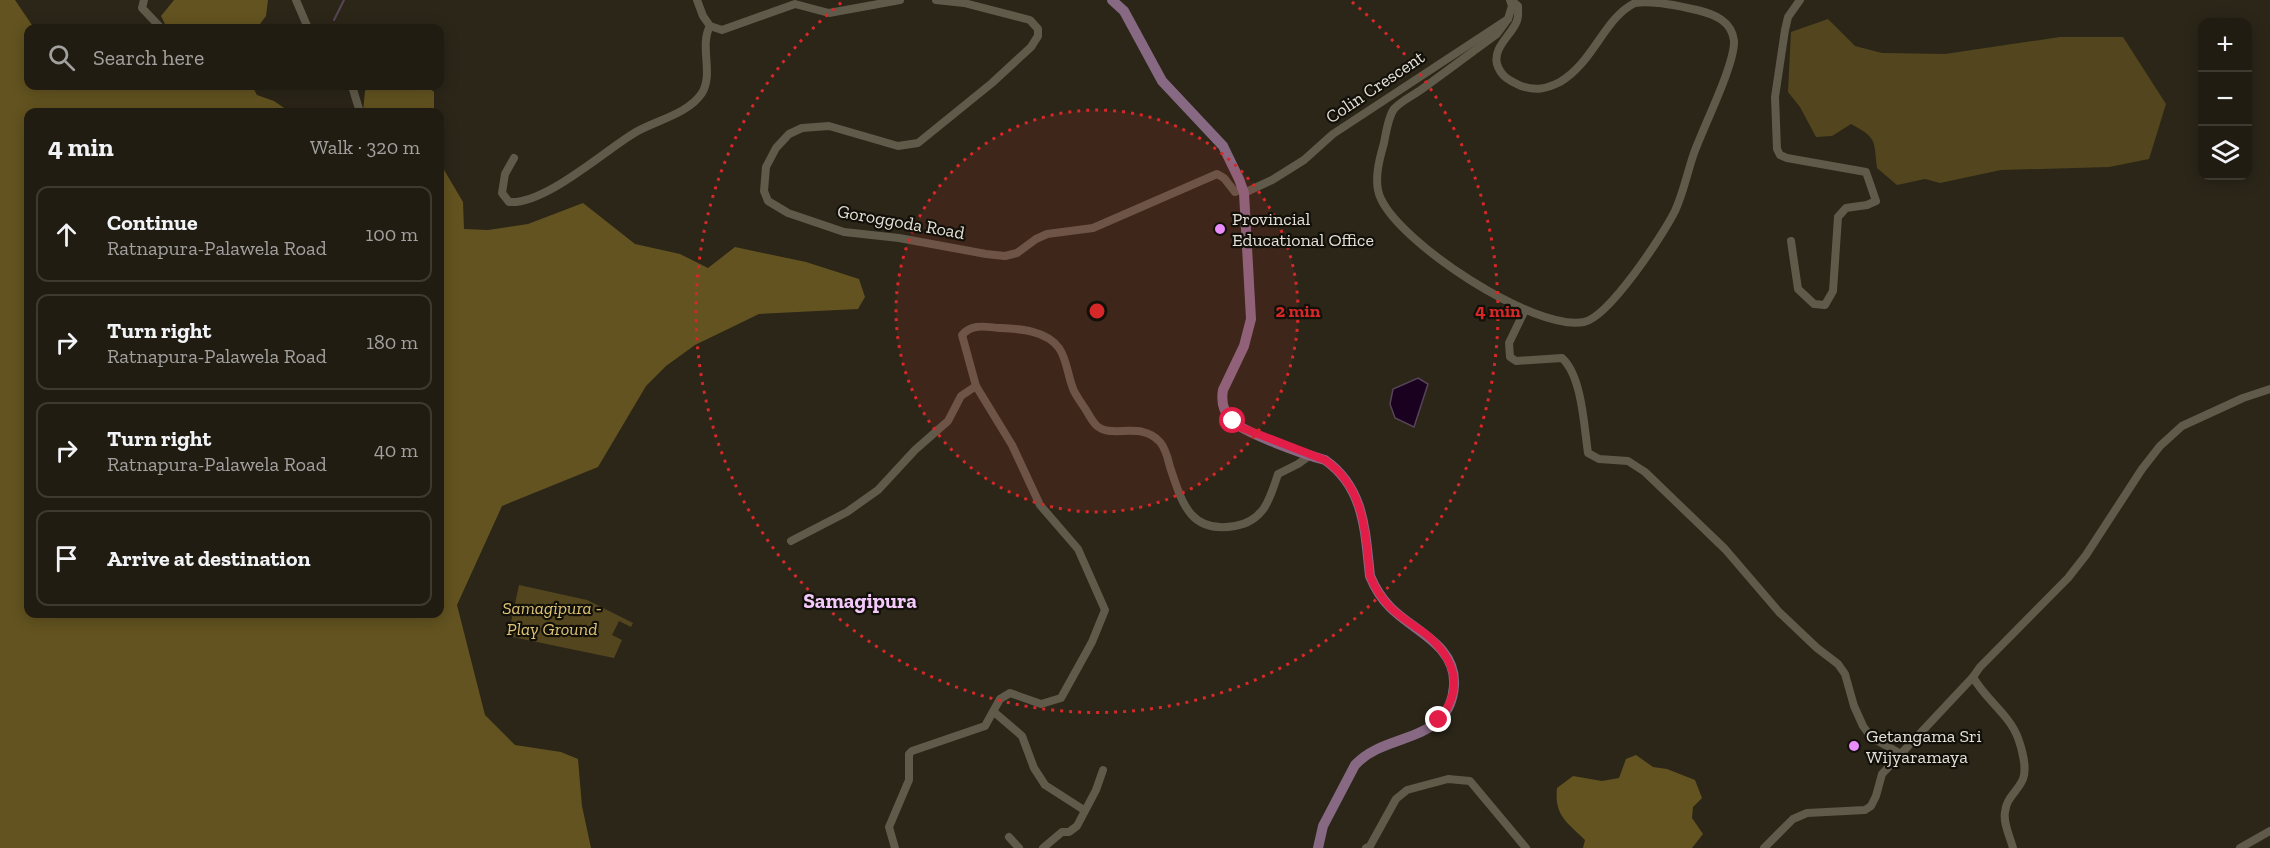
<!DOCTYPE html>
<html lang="en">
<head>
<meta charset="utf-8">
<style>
  :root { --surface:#201c12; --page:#2d2920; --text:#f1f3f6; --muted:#a2a19f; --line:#3d3a32 }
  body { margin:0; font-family:"Zilla Slab",serif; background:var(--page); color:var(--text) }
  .controls { position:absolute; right:18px; top:18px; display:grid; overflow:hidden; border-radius:12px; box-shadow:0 3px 15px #0003 }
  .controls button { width:54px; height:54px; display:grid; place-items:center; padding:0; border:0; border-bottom:2px solid var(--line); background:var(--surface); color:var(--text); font:30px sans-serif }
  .stop { position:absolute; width:18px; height:18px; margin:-14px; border:4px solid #e11d48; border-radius:50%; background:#fff }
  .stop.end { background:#e11d48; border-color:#fff; box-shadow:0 2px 6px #0008 }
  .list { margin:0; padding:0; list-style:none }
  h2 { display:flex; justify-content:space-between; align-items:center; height:78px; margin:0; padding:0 24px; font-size:26px }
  h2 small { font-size:20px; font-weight:400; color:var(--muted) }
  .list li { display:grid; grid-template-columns:39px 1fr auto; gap:18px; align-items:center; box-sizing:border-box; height:96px; margin:0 12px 12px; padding:0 12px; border:2px solid var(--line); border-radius:12px }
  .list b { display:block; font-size:22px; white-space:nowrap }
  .list p { margin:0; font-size:20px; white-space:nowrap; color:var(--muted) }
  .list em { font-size:20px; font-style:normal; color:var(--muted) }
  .icon { flex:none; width:33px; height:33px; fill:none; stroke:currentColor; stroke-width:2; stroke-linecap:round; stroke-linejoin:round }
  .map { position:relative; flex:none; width:2270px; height:848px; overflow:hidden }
  .search { position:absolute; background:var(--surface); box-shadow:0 3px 15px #0003; left:24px; top:24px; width:420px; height:66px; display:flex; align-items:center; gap:15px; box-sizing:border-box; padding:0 21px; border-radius:12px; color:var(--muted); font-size:22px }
  .panel { position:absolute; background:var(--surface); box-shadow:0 3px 15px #0003; left:24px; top:108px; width:420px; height:510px; border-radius:12px }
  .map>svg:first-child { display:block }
</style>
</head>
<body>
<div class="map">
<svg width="2270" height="848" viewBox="0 0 2270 848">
  <rect width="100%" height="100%" fill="#2b2618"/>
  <g fill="#53461e">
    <path d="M 1828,19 L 1855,46 L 1882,53 L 1945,54 L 2060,37 L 2123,37 L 2166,104 L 2149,159 L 2109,167 L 2001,170 L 1940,183 L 1925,179 L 1897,185 L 1877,168 C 1874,140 1877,138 1851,124 L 1832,136 L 1816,137 L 1800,107 L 1788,92 L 1791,32 Z"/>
    <polygon points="519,585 587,600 633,623 631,627 619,621 612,635 622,640 614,658 508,636"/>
  </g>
  <g fill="#635320">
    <polygon points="0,0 15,0 34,28 28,28 28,86 252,86 257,95 274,101 290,112 28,112 28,614 440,614 440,163 463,202 464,229 488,230 528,224 583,203 635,244 680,254 708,268 735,247 806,262 859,279 865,297 858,309 759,314 695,345 666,366 646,386 598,467 502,506 457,605 485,715 515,745 561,752 578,759 582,806 591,848 0,848"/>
    <polygon points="174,0 268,0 266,16 257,28 167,28 161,16"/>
    <polygon points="371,86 427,86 434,92 434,112 363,112 365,91"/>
    <path d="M 1636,755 L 1653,767 L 1667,769 L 1695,780 L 1702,798 L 1693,807 L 1692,818 L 1703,834 L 1692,848 L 1583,848 L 1585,840 C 1567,822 1554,816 1557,788 L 1573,776 L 1602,781 L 1619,778 L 1626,759 Z"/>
  </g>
  <polygon fill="#1b0120" stroke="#574457" stroke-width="1.5" points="1418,378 1428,384 1414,427 1395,418 1390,404 1393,389"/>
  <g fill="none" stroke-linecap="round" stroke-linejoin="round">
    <polyline stroke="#574457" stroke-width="2" points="334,20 344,0"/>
    <g stroke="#5f5a4a" stroke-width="8">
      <polyline points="144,0 142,8 161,28"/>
      <polyline points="296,0 308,28"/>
      <polyline points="697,0 703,16 710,26 722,30 795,4 829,13 900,0"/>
      <polyline points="936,0 964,3 1030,20 1038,29 1038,36 1031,47 992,83 918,143 898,146 829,126 802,128 789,134 776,148 766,167 764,191 768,201 788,213 844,232 899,238 986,254 1005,256 1017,253 1036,239 1047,234 1093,228 1217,174 1224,178 1235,192 1243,189"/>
      <path d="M 1508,19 L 1497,34 C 1472,52 1447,71 1422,89 C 1414,95 1401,101 1394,109 C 1388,117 1386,133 1384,143 C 1379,160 1373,183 1381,199 C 1402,244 1533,331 1584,322 C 1609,317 1663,235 1675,211 C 1683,194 1687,174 1693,156 C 1702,129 1735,65 1734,41 C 1732,21 1714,14 1697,10 C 1680,6 1652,0 1635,3 C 1604,18 1594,62 1560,82 C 1546,89 1536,91 1521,86 C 1510,81 1501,77 1497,64 C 1493,48 1510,36 1516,23 C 1519,18 1518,12 1518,6 L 1511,0"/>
      <polyline points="352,86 359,109"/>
      <path d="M 514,158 L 505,174 L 502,193 L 509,202 C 545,205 605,150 636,132 C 657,120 688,114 702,93 C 714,73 699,46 710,26"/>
      <polyline points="1244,193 1272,180 1304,160 1333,134 1508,19 1512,6 1510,0"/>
      <polyline points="1791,241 1798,289 1814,304 1825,305 1833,291 1838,217 1846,208 1867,205 1876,201 1866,172 1787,158 1780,155 1777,149 1775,97 1785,30 1788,17 1800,0"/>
      <path d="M 1525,310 L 1509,343 L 1510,357 L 1516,361 L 1562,358 C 1582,376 1584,426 1588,453 L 1599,459 L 1628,461 L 1645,472 L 1725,549 L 1779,612 L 1817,648 L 1838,664 L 1845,674 L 1854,706 L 1863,726 L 1871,737 L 1899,753"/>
      <polyline points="791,541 847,512 878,490 915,450 948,421 961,396 976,386"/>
      <polyline points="994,712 1022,736 1034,768 1045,785 1084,810"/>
      <polyline points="1009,837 1019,848"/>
      <path d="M 895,848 L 889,827 L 909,780 L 909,754 L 912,751 L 985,726 L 1000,699 L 1010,693 L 1041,704 L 1061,698 L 1092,642 L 1105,610 L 1078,549 L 1040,505 L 1012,445 L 976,386 L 962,335 C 972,323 986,327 1000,328 C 1020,329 1046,330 1059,348 C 1067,359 1068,378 1074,391 C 1077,397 1082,404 1086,410 C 1089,415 1092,421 1096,425 C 1111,440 1141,420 1160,442 C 1166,449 1168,459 1170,467 C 1182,503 1190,534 1235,526 C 1264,521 1270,499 1278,474 L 1298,464 L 1309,456"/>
      <polyline points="1043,848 1062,832 1069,832 1077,826 1096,790 1103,770"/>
      <polyline points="1366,848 1370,846 1396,799 1407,790 1448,779 1470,781 1526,848"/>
      <polyline points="1764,848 1793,819 1807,813 1865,810 1871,806 1876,796 1882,774 1973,677"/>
      <path d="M 2013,848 C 2010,837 2003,823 2005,812 C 2006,798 2018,791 2023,779 C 2027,768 2022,749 2018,738 C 2009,714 1985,699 1973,677 L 1980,667 L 2068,578 L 2086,555 L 2142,469 L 2160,446 L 2182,426 L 2243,398 L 2270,389"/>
      <polyline points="2240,848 2270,831"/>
    </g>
    <path stroke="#876984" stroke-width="10" d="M 1112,0 L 1124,11 L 1162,81 L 1223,146 L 1239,179 L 1244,193 L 1251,319 L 1244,346 L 1223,390 C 1221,401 1223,411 1231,420 C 1244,433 1306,455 1325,460 C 1365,488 1365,532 1370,576 C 1375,588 1381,598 1390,607 C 1413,631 1457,645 1454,686 C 1453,699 1449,710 1440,719 C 1417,742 1379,739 1355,765 L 1323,826 L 1318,848"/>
  </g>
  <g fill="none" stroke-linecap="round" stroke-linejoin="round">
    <path stroke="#e11d48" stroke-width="8" d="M 1233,421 L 1240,427 L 1325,460 C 1365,488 1365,532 1370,576 C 1375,588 1381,598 1390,607 C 1401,618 1415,626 1427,635 C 1456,660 1464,689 1439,720"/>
  </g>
  <circle cx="1097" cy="311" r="201" fill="#d62828" fill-opacity=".12"/>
  <g fill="none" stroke="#d62828" stroke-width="3" stroke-dasharray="3 6">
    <circle cx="1097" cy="311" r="201"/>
    <path d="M1352 2A401 401 0 1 1 842 2"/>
  </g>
  <g fill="#ea8dfc" stroke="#121009" stroke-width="2">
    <circle cx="1220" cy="229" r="6"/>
    <circle cx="1854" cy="746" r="6"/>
  </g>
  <g text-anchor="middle" stroke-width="4.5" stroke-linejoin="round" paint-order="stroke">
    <g font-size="18" fill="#e4e1d8" stroke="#121009">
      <text transform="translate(1375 87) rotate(-34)" y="6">Colin Crescent</text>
      <text transform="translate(901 222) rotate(10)" y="6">Goroggoda Road</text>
    </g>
    <g font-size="18" fill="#e4e1d8" stroke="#121009" text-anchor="start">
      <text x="1232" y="225">Provincial<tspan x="1232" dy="21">Educational Office</tspan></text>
      <text x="1866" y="742">Getangama Sri<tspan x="1866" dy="21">Wijyaramaya</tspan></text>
    </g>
    <g font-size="18" font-style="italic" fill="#ddc375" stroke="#121009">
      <text x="552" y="614">Samagipura -<tspan x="552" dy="21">Play Ground</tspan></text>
    </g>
    <g font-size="21" font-weight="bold" fill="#f4cafc" stroke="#121009">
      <text x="860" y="608">Samagipura</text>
    </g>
  </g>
  <circle cx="1097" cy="311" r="9" fill="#d62828" stroke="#121009" stroke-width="3"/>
  <g font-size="18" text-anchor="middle" font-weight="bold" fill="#d62828" stroke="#121009" stroke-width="4.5" stroke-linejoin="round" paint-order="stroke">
    <text x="1298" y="317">2 min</text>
    <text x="1498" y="317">4 min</text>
  </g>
</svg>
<div class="controls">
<button>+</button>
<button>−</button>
<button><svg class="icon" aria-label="layers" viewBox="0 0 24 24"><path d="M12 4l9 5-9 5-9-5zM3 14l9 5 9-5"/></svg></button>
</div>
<div class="stop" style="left:1233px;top:421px"></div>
<div class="stop end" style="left:1439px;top:720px"></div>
<div class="search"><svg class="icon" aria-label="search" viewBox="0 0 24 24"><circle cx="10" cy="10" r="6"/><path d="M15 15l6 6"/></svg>Search here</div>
<section class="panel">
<h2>4 min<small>Walk · 320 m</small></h2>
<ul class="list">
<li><svg class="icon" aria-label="ahead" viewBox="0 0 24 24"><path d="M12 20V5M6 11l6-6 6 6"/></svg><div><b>Continue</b><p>Ratnapura-Palawela Road</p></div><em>100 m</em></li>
<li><svg class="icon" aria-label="right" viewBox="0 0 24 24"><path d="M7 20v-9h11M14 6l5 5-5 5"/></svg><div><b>Turn right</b><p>Ratnapura-Palawela Road</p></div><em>180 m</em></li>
<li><svg class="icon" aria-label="right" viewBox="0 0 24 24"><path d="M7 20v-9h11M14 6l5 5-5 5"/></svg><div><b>Turn right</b><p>Ratnapura-Palawela Road</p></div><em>40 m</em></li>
<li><svg class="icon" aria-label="arrive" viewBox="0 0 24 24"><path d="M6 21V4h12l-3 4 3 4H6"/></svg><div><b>Arrive at destination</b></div></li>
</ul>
</section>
</div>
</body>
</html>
